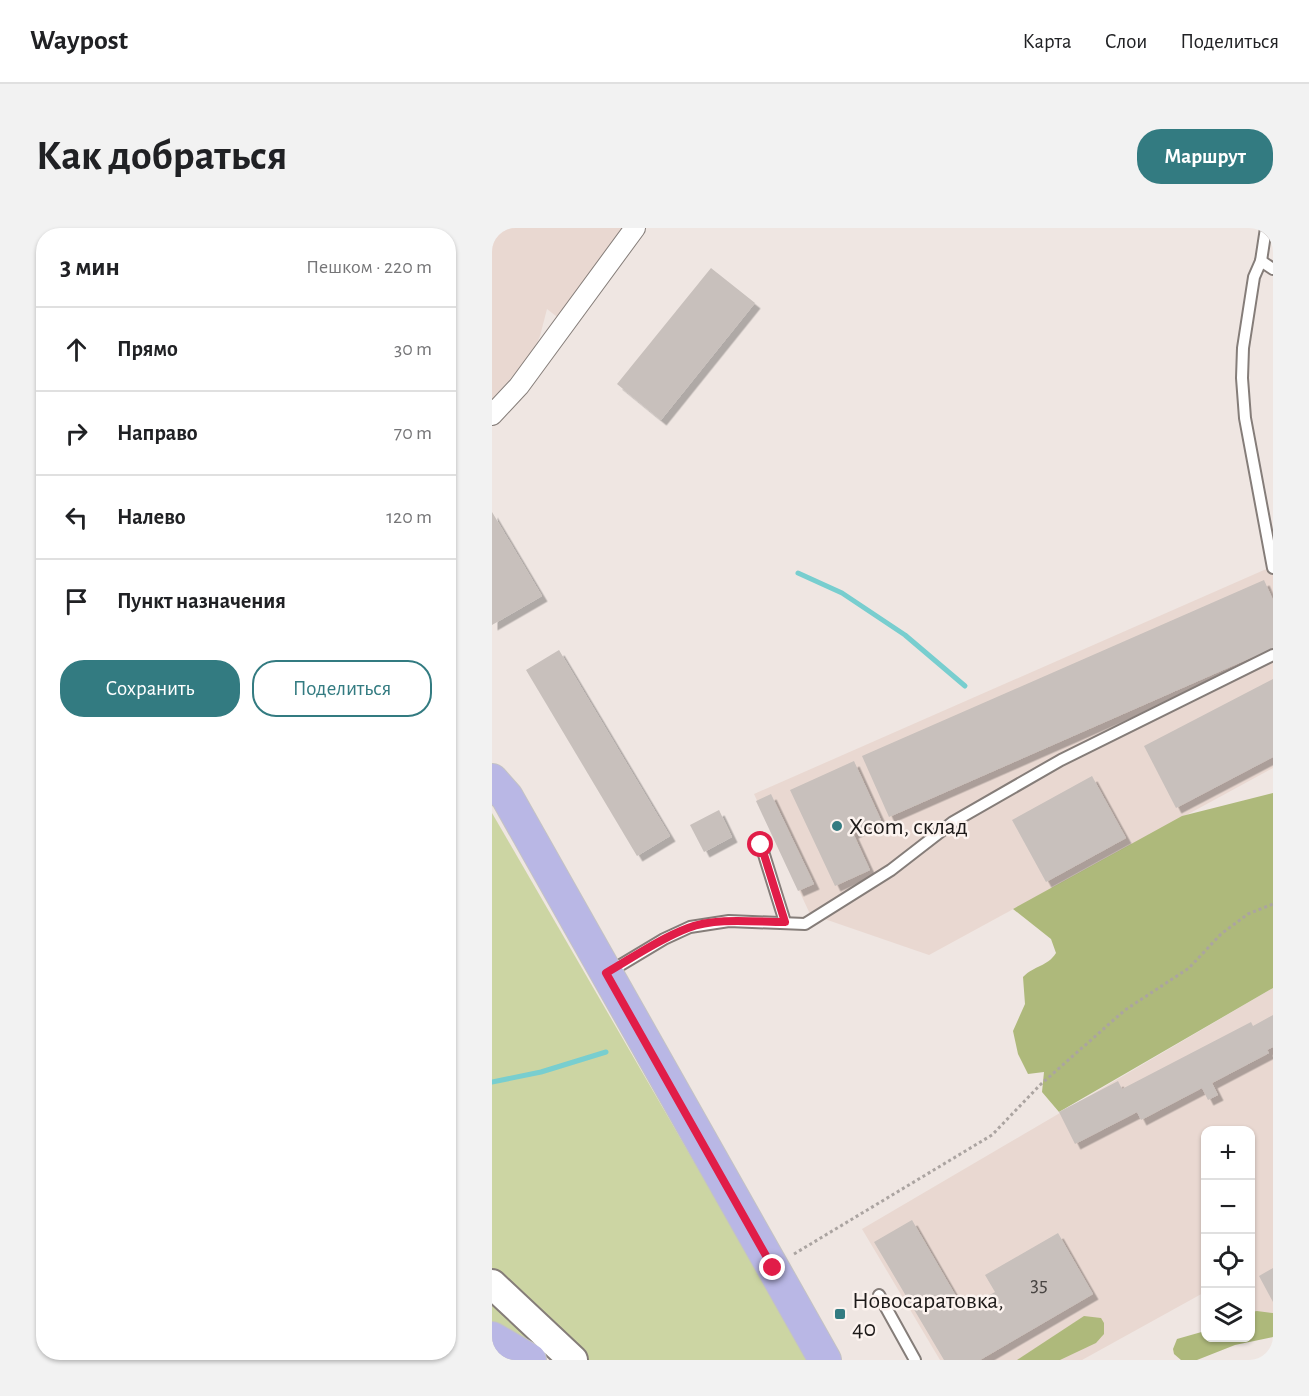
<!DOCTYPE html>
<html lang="ru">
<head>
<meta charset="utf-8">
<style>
  :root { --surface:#fff; --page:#f2f2f2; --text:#202124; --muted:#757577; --line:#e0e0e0; --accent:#337b81 }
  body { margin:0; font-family:"Alegreya Sans",sans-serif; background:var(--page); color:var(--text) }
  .controls { position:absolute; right:18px; bottom:18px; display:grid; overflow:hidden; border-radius:12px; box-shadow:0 2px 4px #0004 }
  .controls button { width:54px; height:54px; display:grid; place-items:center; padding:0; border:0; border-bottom:2px solid var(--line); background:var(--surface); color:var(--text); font:30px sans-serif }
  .stop { position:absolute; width:18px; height:18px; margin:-14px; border:4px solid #e11d48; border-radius:50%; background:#fff }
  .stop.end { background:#e11d48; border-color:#fff; box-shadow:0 2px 6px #0008 }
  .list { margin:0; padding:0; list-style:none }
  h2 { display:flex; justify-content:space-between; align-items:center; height:78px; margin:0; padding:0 24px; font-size:26px }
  h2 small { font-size:20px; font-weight:400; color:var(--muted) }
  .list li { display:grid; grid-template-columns:39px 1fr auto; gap:18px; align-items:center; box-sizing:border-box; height:84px; padding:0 24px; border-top:2px solid var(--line) }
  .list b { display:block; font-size:22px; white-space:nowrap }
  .list em { font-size:20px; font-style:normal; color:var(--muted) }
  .actions { display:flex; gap:12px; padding:18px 24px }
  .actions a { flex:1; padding:14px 0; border:2px solid var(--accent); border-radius:24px; text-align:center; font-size:21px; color:var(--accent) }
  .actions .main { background:var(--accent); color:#fff }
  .icon { flex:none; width:33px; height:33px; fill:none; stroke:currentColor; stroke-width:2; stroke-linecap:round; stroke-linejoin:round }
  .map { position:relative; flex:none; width:781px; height:1132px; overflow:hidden; border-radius:24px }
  header { display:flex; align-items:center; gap:36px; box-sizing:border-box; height:84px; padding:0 30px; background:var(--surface); border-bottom:2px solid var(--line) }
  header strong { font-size:28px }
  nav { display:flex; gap:33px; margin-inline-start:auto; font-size:21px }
  .intro { display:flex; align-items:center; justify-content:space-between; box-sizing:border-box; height:144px; padding:0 36px }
  h1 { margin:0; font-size:42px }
  .button { padding:15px 27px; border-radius:24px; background:var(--accent); color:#fff; font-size:21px; font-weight:700 }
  main { display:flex; gap:36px; padding:0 36px }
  aside { flex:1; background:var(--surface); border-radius:24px; box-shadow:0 2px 4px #0004 }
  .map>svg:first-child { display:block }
</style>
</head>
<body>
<header>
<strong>Waypost</strong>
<nav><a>Карта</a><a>Слои</a><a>Поделиться</a></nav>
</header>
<div class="intro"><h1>Как добраться</h1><a class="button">Маршрут</a></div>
<main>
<aside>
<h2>3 мин<small>Пешком · 220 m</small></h2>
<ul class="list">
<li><svg class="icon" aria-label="ahead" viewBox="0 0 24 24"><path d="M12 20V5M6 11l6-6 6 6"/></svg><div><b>Прямо</b></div><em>30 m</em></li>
<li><svg class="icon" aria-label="right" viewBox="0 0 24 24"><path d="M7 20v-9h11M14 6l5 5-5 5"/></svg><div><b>Направо</b></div><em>70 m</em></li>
<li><svg class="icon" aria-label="left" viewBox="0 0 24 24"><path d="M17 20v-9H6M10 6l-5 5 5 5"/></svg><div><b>Налево</b></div><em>120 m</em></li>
<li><svg class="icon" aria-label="arrive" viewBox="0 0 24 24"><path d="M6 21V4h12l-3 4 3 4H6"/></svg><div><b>Пункт назначения</b></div></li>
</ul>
<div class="actions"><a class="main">Сохранить</a><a>Поделиться</a></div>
</aside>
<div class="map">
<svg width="781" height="1132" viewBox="0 0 781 1132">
  <defs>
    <filter id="shadow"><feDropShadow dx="5.5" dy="5.5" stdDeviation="0" flood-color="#0004"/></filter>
  </defs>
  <rect width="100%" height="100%" fill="#efe6e2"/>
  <g fill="#e9d8d1">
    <polygon points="0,0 136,0 69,92 55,81 48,108 39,128 0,171"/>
    <polygon points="781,338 781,540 437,727 318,686 262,566"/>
    <polygon points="781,760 781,1095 759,1097 758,902 714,902 713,1064 590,1132 448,1132 370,1001"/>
  </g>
  <g fill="#ccd5a3">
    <polygon points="0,585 317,1132 97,1132 0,1042"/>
    <polygon points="0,1074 48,1119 0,1099"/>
  </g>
  <g fill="#aeb97b">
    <path d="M 781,565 L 781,760 L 567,884 L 550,864 L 552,844 L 536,846 L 526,826 L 521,803 L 533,776 L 531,749 C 543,737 555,739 564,725 L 559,711 L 521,681 L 690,588 Z"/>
    <polygon points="765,1083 781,1085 781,1109 743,1117 705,1132 689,1132 682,1126 681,1121 685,1111 713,1103 714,1110 758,1110 759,1084"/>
    <polygon points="592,1088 609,1090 612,1095 612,1106 604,1115 568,1132 525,1132"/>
  </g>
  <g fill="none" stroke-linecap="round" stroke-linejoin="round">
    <g stroke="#78cecf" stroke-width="5">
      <polyline points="306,345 350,365 413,407 473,458"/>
      <polyline points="0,854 49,844 114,824"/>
    </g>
  </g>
  <g fill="#c8c0bc" filter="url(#shadow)">
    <polygon points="219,40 263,75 169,192 125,156"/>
    <polygon points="0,284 50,368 0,397"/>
    <polygon points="772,352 781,372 781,420 397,589 370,528"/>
    <polygon points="67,422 178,608 145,628 34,442"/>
    <polygon points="781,451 781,529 684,580 652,518"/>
    <polygon points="362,533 389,592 361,605 378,642 343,658 298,562"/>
    <polygon points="600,548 634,610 554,654 520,592"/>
    <polygon points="279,566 322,656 306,663 264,573"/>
    <polygon points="227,582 240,609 212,624 198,597"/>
    <polygon points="781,787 781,819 775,822 777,825 720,855 726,867 716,872 710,860 649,892 645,884 583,916 567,884 626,853 630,861 759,794 761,798"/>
    <polygon points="420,992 472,1082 503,1064 493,1047 566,1005 601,1066 488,1132 452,1132 382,1014"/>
    <polygon points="781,1040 781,1074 767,1048"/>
  </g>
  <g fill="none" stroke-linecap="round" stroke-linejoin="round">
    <g stroke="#857d79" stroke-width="14">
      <g id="lane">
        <polyline points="774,0 769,33 762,49 751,120 750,150 753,190 781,340"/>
        <polyline points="769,33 781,41"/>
        <polyline points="269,617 293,694"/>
        <polyline points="117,744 172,711 198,699 237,693 313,696 399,642 461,594 569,532 781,427"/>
        <polyline points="387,1067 423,1132"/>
      </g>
    </g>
    <g stroke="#857d79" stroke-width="22">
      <polyline id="street" points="0,187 27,158 143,0"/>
    </g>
    <g stroke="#857d79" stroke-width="32">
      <polyline id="secondary" points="0,1056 81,1132"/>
    </g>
    <g stroke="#c4c3c3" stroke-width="34">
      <g id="primary">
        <polyline points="0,552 15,569 333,1132"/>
        <polyline points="0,1110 38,1132"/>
      </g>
    </g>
    <polyline stroke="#aba4a1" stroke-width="3" stroke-dasharray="3 3" stroke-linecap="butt" points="302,1026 500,907 548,857 633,782 697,740 729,706 756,686 781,676"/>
    <use href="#lane" stroke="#fff" stroke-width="10"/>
    <use href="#street" stroke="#fff" stroke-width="20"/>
    <use href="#secondary" stroke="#fff" stroke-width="28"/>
    <use href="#primary" stroke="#b9b7e5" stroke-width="32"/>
  </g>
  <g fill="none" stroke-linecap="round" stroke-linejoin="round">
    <path stroke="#e11d48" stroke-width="8" d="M 269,617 L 293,694 C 263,694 224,689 196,700 C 167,711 140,730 114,745 L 281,1040"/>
  </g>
  <g fill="#337b81" stroke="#fcf3ef" stroke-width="2">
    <circle cx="345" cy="598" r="6"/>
    <rect x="342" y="1080" width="12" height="12" rx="3"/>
  </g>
  <g text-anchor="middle" stroke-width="5" stroke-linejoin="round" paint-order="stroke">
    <g font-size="21" fill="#484442">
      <text x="547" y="1063">35</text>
    </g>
    <g font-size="24" fill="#1d1a19" stroke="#fcf3ef" text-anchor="start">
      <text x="357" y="606">Xсom, склад</text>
      <text x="360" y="1080">Новосаратовка,<tspan x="360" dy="28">40</tspan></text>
    </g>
  </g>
</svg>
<div class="controls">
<button>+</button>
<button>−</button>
<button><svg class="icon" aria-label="locate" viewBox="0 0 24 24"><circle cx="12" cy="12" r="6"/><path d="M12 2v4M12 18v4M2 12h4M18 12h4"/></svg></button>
<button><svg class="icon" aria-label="layers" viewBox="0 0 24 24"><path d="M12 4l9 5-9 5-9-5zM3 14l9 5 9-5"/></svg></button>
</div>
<div class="stop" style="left:269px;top:617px"></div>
<div class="stop end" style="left:281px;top:1040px"></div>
</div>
</main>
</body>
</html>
